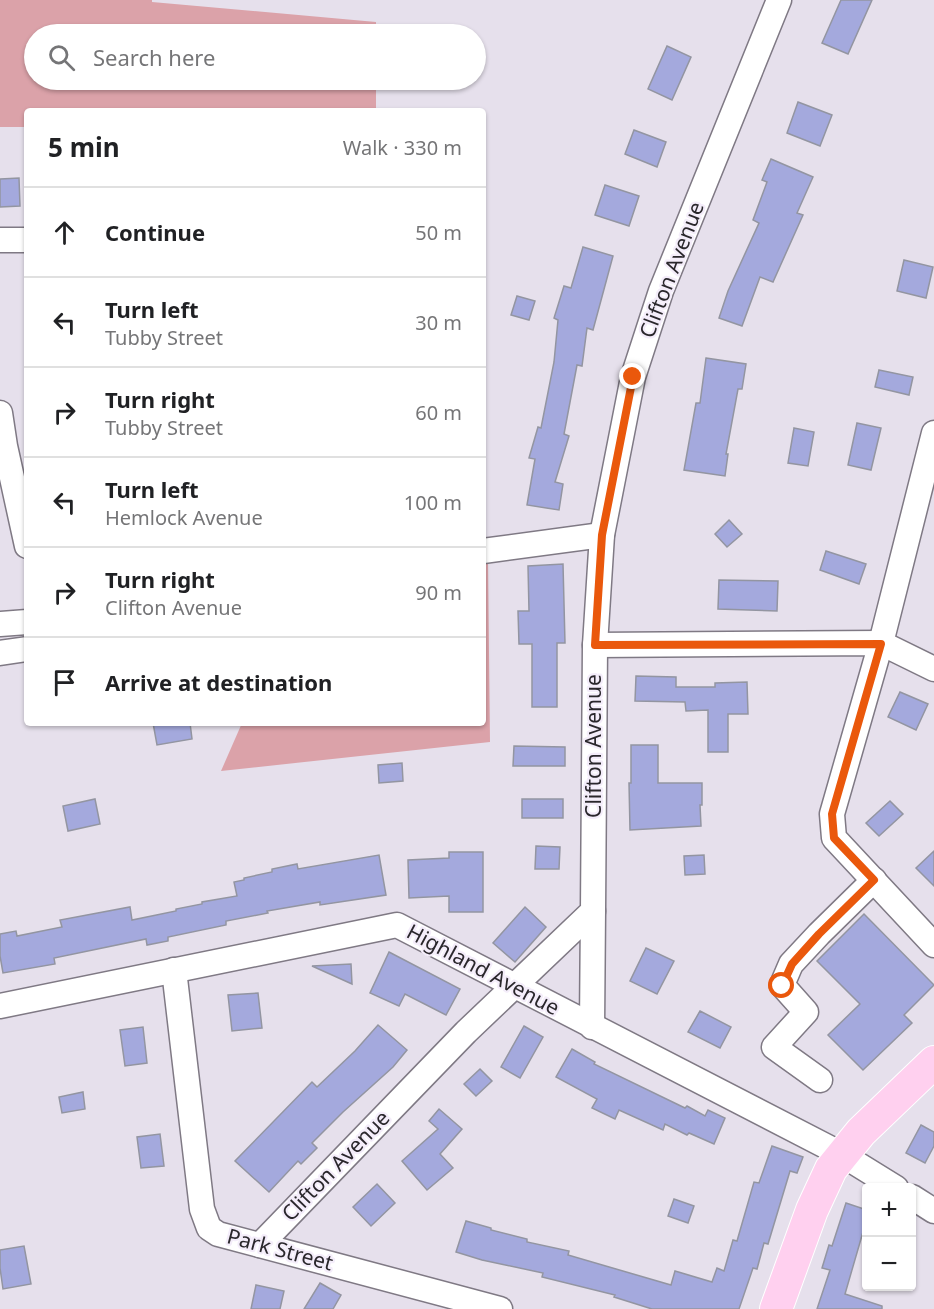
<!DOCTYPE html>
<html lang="en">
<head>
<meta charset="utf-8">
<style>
  :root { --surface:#fff; --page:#f6f6f6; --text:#202124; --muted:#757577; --line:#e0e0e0 }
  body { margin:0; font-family:"Noto Sans",sans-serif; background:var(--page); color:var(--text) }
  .controls { position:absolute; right:18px; bottom:18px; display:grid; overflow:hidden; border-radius:6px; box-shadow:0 2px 4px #0004 }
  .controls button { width:54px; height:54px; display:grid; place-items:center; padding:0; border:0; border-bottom:2px solid var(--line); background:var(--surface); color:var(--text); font:30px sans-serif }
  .stop { position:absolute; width:18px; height:18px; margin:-14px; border:4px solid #ea580c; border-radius:50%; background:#fff }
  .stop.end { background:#ea580c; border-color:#fff; box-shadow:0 2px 6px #0008 }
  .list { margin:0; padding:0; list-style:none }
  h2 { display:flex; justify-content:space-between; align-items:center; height:78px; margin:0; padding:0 24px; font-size:26px }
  h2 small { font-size:20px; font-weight:400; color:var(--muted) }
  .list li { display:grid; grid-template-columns:39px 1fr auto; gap:18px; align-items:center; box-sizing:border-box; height:90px; padding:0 24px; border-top:2px solid var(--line) }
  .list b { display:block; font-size:22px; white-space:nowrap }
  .list p { margin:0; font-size:20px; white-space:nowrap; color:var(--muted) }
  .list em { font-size:20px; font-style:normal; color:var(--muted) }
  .icon { flex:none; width:33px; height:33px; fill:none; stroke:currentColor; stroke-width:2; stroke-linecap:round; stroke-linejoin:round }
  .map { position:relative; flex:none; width:934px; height:1309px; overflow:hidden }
  .search { position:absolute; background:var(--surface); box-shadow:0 2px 4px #0004; left:24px; top:24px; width:462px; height:66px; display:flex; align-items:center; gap:15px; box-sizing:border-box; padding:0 21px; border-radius:33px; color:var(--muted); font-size:22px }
  .panel { position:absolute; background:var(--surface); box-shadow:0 2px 4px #0004; left:24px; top:108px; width:462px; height:618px; border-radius:6px }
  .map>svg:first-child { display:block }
</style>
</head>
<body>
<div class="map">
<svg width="934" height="1309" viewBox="0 0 934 1309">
  <rect width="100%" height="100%" fill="#e6e0ec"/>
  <g fill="#dba2a9">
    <polygon points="0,0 152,0 152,2 376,22 376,34 34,34 34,80 376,80 376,111 27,111 27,127 0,127"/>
    <polygon points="488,562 490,742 221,771 242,723 483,723 483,563"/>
  </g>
  <g fill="#a4a9dd" stroke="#9395a1" stroke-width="1.5">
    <polygon points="841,0 872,0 848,54 822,43"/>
    <polygon points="667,46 691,57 672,100 648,89"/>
    <polygon points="798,102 832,115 820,146 787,133"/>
    <polygon points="634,130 666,142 657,167 625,154"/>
    <polygon points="771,159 813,177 797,213 803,215 773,282 760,277 742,326 719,318 728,291 759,223 753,220 767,182 762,180"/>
    <polygon points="19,178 20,206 0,207 0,179"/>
    <polygon points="605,185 639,196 629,226 595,215"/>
    <polygon points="583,247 613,256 593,330 587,328 582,366 577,365 564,434 569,436 555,482 563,484 559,510 527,505 535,459 529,458 538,427 541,428 554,362 558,320 554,318 564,286 571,288"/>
    <polygon points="904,260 933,267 926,298 897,291"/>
    <polygon points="517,296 535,301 529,320 511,315"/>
    <polygon points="706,358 746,364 742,389 738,389 726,454 728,454 725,476 684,470 696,403 700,403"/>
    <polygon points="879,370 913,377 909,395 875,387"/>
    <polygon points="857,423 881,428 871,470 848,465"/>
    <polygon points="794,428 814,432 808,466 788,463"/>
    <polygon points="729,520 742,534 727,547 715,534"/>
    <polygon points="826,551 866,564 859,584 820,570"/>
    <polygon points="563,564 565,643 557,643 557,707 532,707 532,644 519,644 518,611 529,611 528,566"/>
    <polygon points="719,580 778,581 777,611 718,609"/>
    <polygon points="636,676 676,677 676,687 715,687 715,683 747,682 748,714 728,714 728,752 708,752 708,710 686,711 685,702 635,701"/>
    <polygon points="900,692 928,704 916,730 888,717"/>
    <polygon points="153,723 190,723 192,739 157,745"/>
    <polygon points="631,745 658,745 658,783 702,783 702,805 700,805 701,826 630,830 629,783 631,783"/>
    <polygon points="514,746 565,747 565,766 513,766"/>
    <polygon points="402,763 403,781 379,783 378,765"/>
    <polygon points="95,799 100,824 68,831 63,806"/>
    <rect x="522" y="799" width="41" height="19"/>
    <polygon points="890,801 903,814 879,836 866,823"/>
    <polygon points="536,846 560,847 559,869 535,869"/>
    <polygon points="934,851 934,886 916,868"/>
    <polygon points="449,852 483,852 483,912 449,912 449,896 409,898 408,860 449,858"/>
    <polygon points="379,855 386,895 320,905 320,902 267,911 268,913 226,921 226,925 168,937 168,941 147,945 146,939 54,958 55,964 3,973 0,956 0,934 16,931 17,936 62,927 60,920 130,907 132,920 176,911 176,909 202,904 202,902 237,896 234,882 244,880 244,878 272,872 272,869 297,864 298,869"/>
    <polygon points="704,855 705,874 685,875 684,856"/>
    <polygon points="525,907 546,927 515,962 493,943"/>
    <polygon points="864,914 934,985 904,1015 912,1023 863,1070 828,1035 860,1004 817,961"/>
    <polygon points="646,948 674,961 657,994 630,981"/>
    <polygon points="389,952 460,989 446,1015 405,994 399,1006 370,993"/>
    <polygon points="351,964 352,984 312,966"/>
    <polygon points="258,993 262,1028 232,1031 228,995"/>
    <polygon points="700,1011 731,1027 720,1048 688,1032"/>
    <polygon points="378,1025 407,1050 393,1067 343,1112 312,1143 317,1148 301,1164 298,1161 269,1192 235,1161 312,1082 317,1087 355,1051"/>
    <polygon points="524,1026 543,1037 520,1078 501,1067"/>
    <polygon points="143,1027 147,1063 125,1066 120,1030"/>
    <polygon points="572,1049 595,1062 594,1064 685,1108 687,1106 705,1116 708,1110 725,1118 714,1144 689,1133 687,1135 665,1124 663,1130 619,1110 615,1119 592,1108 597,1099 556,1077"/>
    <polygon points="480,1069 492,1081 476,1096 464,1084"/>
    <polygon points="83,1092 85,1109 62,1113 59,1097"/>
    <polygon points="439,1109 462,1129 440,1154 453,1168 427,1190 402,1161 438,1129 429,1121"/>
    <polygon points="921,1125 934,1132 934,1146 925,1163 906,1153"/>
    <polygon points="160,1134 164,1166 141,1168 137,1137"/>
    <polygon points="772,1146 803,1157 797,1173 790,1171 768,1244 764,1243 757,1269 753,1268 739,1309 652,1309 614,1297 615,1295 542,1277 543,1273 482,1260 456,1252 466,1221 491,1228 491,1230 527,1239 527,1242 569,1251 568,1255 671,1285 675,1271 712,1282 717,1268 724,1271 733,1240 737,1241 754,1182 759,1183"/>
    <polygon points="377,1184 395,1203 371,1226 353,1207"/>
    <polygon points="674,1199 694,1206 688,1223 668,1216"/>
    <polygon points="846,1203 867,1210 867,1233 863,1232 845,1294 882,1306 882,1309 817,1309 830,1270 822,1268 829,1245 832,1246"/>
    <polygon points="24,1246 31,1284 3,1289 0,1268 0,1250"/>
    <polygon points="320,1283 341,1295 333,1309 304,1309"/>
    <polygon points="256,1285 284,1291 280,1309 251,1309"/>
  </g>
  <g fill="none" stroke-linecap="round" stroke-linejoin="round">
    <g stroke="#7f7984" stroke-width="27">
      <g id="minor">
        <polyline points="0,240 27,240"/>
        <polyline points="0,413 5,446 27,546"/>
        <polyline points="934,433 881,643 832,814 834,838 934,945"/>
        <polyline points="483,551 602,535"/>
        <polyline points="0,624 27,622"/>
        <polyline points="595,645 881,643 934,669"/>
        <polyline points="0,653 27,649"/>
        <polyline points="174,970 202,1209 209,1228 218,1234 500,1309"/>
        <polyline points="0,1006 397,925 841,1154 896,1188"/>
        <polyline points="592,1027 593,911"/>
        <polyline points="820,1080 774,1047 806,1012 782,985 791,964 819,934 874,880"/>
        <polyline points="912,1197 934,1211"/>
        <polyline points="260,1245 466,1032 593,911 595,645 602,535 633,377 661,291 779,0"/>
      </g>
    </g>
    <g stroke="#fff" stroke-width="34">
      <polyline id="major" points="776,1309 812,1210 831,1169 861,1132 934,1062"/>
    </g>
    <use href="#minor" stroke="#fff" stroke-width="24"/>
    <use href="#major" stroke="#ffd0ef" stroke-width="32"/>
  </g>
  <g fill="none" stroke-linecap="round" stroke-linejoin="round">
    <polyline stroke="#ea580c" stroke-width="8" points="633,377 602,535 595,645 881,644 832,814 834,838 874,880 819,934 792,964 782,986"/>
  </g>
  <g text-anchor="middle" stroke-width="4.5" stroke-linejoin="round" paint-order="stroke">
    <g font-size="21" fill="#2a272c" stroke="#f4edfa">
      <text transform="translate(672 270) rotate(-69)" y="7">Clifton Avenue</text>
      <text transform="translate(594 746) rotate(-90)" y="7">Clifton Avenue</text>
      <text transform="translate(483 970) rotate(28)" y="7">Highland Avenue</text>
      <text transform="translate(336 1166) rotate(-46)" y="7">Clifton Avenue</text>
      <text transform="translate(280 1250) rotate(15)" y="7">Park Street</text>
    </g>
  </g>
</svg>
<div class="controls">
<button>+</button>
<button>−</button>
</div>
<div class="stop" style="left:782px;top:986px"></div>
<div class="stop end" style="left:633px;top:377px"></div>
<div class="search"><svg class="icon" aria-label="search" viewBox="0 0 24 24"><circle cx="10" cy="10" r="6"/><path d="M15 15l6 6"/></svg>Search here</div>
<section class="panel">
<h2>5 min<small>Walk · 330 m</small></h2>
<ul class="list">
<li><svg class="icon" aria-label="ahead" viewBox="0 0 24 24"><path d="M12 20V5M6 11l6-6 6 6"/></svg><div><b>Continue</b></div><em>50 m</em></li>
<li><svg class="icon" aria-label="left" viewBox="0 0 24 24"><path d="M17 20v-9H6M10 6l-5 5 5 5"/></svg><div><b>Turn left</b><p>Tubby Street</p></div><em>30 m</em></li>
<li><svg class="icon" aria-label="right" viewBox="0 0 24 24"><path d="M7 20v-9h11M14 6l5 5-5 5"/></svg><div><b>Turn right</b><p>Tubby Street</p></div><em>60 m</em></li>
<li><svg class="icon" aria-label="left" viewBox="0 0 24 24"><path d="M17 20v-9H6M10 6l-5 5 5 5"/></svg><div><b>Turn left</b><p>Hemlock Avenue</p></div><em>100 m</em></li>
<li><svg class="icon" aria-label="right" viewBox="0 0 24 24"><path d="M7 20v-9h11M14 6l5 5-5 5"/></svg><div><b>Turn right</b><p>Clifton Avenue</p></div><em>90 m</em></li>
<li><svg class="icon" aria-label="arrive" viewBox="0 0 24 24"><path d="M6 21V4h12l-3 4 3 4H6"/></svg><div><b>Arrive at destination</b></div></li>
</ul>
</section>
</div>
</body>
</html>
